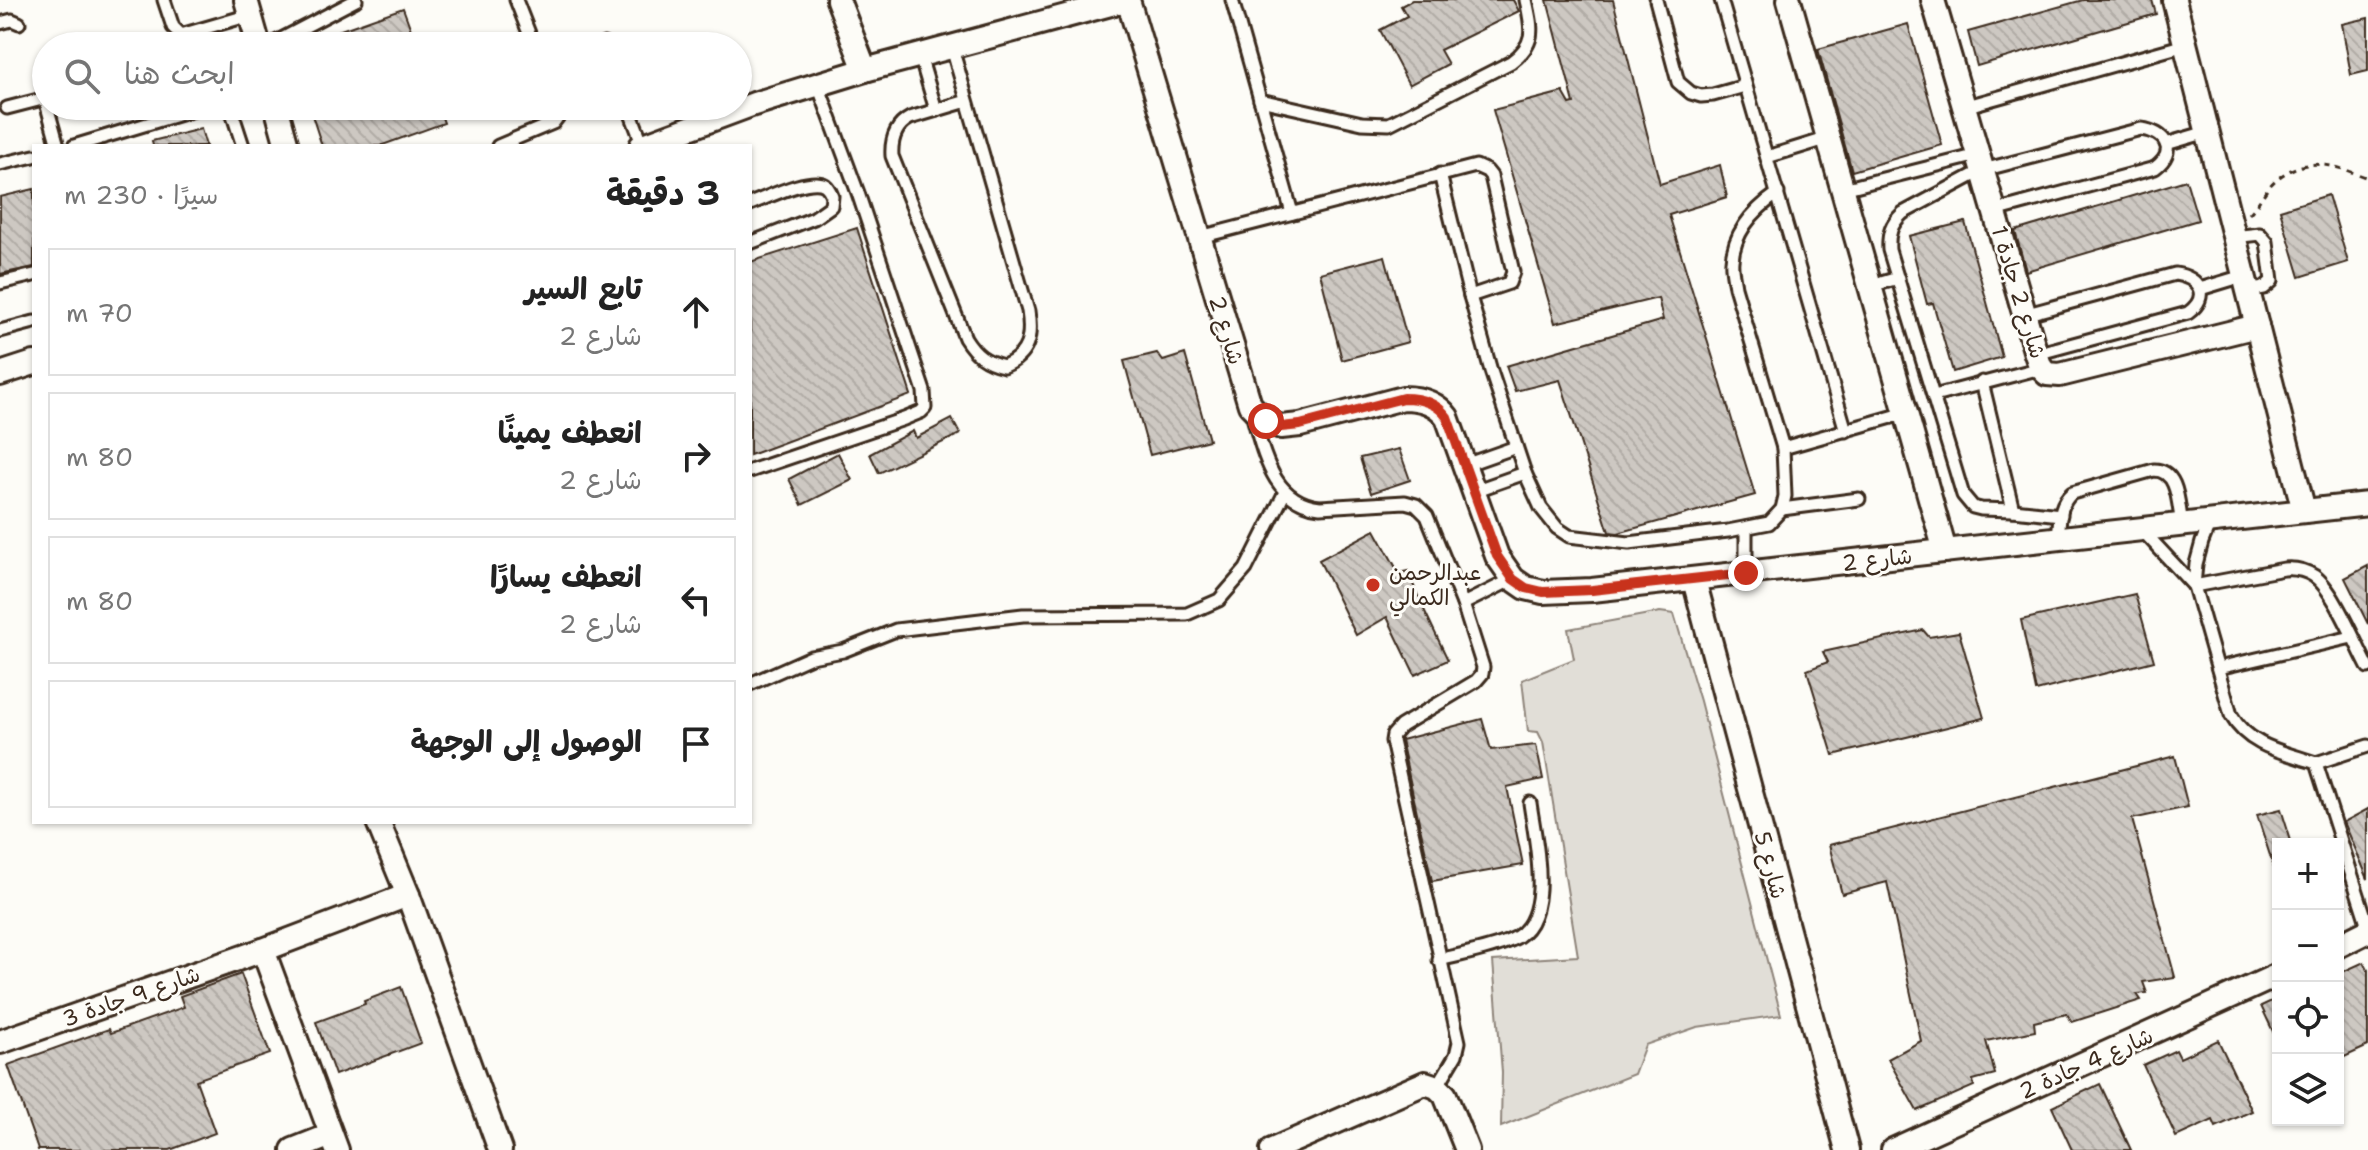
<!DOCTYPE html>
<html lang="ar">
<head>
<meta charset="utf-8">
<style>
  :root { --surface:#fff; --page:#f2f2f2; --text:#222; --muted:#767676; --line:#e0e0e0 }
  body { margin:0; font-family:"Shantell Sans","Playpen Sans Arabic",sans-serif; background:var(--page); color:var(--text); direction:rtl }
  .controls { position:absolute; right:24px; bottom:24px; display:grid; overflow:hidden; border-radius:0px; box-shadow:0 2px 6px #0004 }
  .controls button { width:72px; height:72px; display:grid; place-items:center; padding:0; border:0; border-bottom:2px solid var(--line); background:var(--surface); color:var(--text); font:40px sans-serif }
  .stop { position:absolute; width:24px; height:24px; margin:-18px; border:6px solid #c8321e; border-radius:50%; background:#fff }
  .stop.end { background:#c8321e; border-color:#fff; box-shadow:0 2px 8px #0008 }
  .list { margin:0; padding:0; list-style:none }
  h2 { display:flex; justify-content:space-between; align-items:center; height:104px; margin:0; padding:0 32px; font-size:34px }
  h2 small { font-size:26px; font-weight:400; color:var(--muted) }
  .list li { display:grid; grid-template-columns:52px 1fr auto; gap:24px; align-items:center; box-sizing:border-box; height:128px; margin:0 16px 16px; padding:0 16px; border:2px solid var(--line); border-radius:0px }
  .list b { display:block; font-size:30px; white-space:nowrap }
  .list p { margin:0; font-size:26px; white-space:nowrap; color:var(--muted) }
  .list em { font-size:26px; font-style:normal; color:var(--muted) }
  .icon { flex:none; width:44px; height:44px; fill:none; stroke:currentColor; stroke-width:2; stroke-linecap:round; stroke-linejoin:round }
  .map { position:relative; flex:none; width:2368px; height:1150px; overflow:hidden; direction:ltr }
  .search { position:absolute; background:var(--surface); box-shadow:0 2px 6px #0004; left:32px; top:32px; width:720px; height:88px; display:flex; align-items:center; gap:20px; box-sizing:border-box; padding:0 28px; border-radius:44px; color:var(--muted); font-size:30px }
  .panel { position:absolute; background:var(--surface); box-shadow:0 2px 6px #0004; left:32px; top:144px; width:720px; height:680px; border-radius:0px; direction:rtl }
  .map>svg:first-child { display:block }
</style>
</head>
<body>
<div class="map">
<svg width="2368" height="1150" viewBox="0 0 2368 1150">
  <defs>
    <pattern id="building-back-hatch" width="6" height="6" patternUnits="userSpaceOnUse" patternTransform="scale(2)"><rect width="6" height="6" fill="#cdc8c2"/><path d="M-1 5l2 2M0 0l6 6M5-1l2 2" fill="none" stroke="#b1aca6"/></pattern>
  </defs>
  <rect width="100%" height="100%" fill="#fdfcf7"/>
  <filter id="ink" filterUnits="userSpaceOnUse"><feTurbulence type="fractalNoise" baseFrequency=".0125" numOctaves="2"/><feDisplacementMap in="SourceGraphic" scale="16" xChannelSelector="R" yChannelSelector="G"/><feConvolveMatrix kernelMatrix="1 2 1 2 8 2 1 2 1" color-interpolation-filters="sRGB"/></filter>
  <g filter="url(#ink)">
    <polygon fill="#e1ded7" stroke="#8e847a" stroke-width="2" points="1660,612 1674,614 1700,701 1781,1015 1697,1027 1645,1045 1634,1074 1501,1127 1502,1072 1493,961 1578,956 1543,742 1538,732 1528,731 1522,680 1574,659 1568,629"/>
    <g fill="url(#building-back-hatch)" stroke="#3b2a1e" stroke-width="2">
      <polygon points="1412,0 1513,0 1519,11 1440,50 1448,64 1409,85 1380,30 1407,16 1401,6"/>
      <polygon points="1547,0 1613,0 1660,184 1720,165 1727,197 1669,215 1755,495 1618,533 1609,532 1560,380 1515,391 1506,366 1663,320 1658,298 1555,323 1493,110 1563,92 1570,104 1574,103"/>
      <polygon points="2083,0 2152,0 2156,14 1977,66 1968,32"/>
      <polygon points="403,8 417,46 301,46 301,44"/>
      <polygon points="2368,18 2368,71 2351,75 2342,24"/>
      <polygon points="1908,24 1942,145 1852,171 1818,49"/>
      <polygon points="309,106 438,106 444,123 380,146 322,146"/>
      <polygon points="201,129 206,146 153,146 152,141"/>
      <polygon points="2186,180 2198,220 2026,271 2015,231"/>
      <polygon points="34,189 34,267 0,274 0,197"/>
      <polygon points="2328,195 2348,262 2300,277 2280,210"/>
      <polygon points="1965,222 2002,357 1953,372 1933,303 1927,304 1909,236"/>
      <polygon points="857,228 911,395 750,455 750,262"/>
      <polygon points="1385,256 1408,342 1342,360 1320,273"/>
      <polygon points="1157,353 1163,361 1185,354 1209,440 1150,455 1124,361"/>
      <polygon points="952,419 960,434 879,473 870,454 913,431 916,438"/>
      <polygon points="1399,449 1410,480 1371,493 1360,458"/>
      <polygon points="838,453 852,480 802,505 789,479"/>
      <polygon points="1375,530 1399,573 1408,571 1419,599 1448,660 1415,675 1387,617 1356,635 1319,560"/>
      <polygon points="2368,566 2368,624 2345,578"/>
      <polygon points="2135,594 2154,661 2036,691 2021,620"/>
      <polygon points="1923,630 1929,637 1959,632 1984,718 1833,755 1807,670 1828,662 1823,652"/>
      <polygon points="1482,719 1491,750 1536,745 1543,779 1507,787 1523,865 1432,881 1401,740"/>
      <polygon points="2175,756 2188,807 2132,819 2175,977 2143,982 2147,993 2137,994 2141,1000 2072,1022 2067,1014 2034,1022 2035,1031 1986,1041 1995,1074 1973,1080 1974,1086 1917,1111 1888,1059 1921,1041 1887,882 1842,894 1829,845"/>
      <polygon points="2281,809 2292,844 2278,844 2278,870 2275,871 2257,815"/>
      <polygon points="2368,809 2368,879 2344,822"/>
      <polygon points="2364,962 2368,970 2368,1046 2338,1060 2338,974"/>
      <polygon points="241,974 270,1054 196,1080 215,1133 170,1150 38,1150 8,1065 109,1029 111,1033 184,1007 180,996"/>
      <polygon points="401,987 421,1043 335,1075 316,1022 365,1004 364,1001"/>
      <polygon points="2278,998 2278,1042 2261,1006"/>
      <polygon points="2218,1040 2252,1111 2216,1127 2213,1120 2176,1137 2143,1065 2176,1050 2180,1058"/>
      <polygon points="2100,1084 2131,1150 2072,1150 2052,1107"/>
    </g>
    <g fill="none" stroke-linecap="round" stroke-linejoin="round">
      <g stroke="#3b2a1e" stroke-width="17">
        <g id="lane">
          <polyline points="164,0 173,27 181,35 250,15"/>
          <polyline points="516,0 534,46"/>
          <polyline points="1232,0 1292,213"/>
          <polyline points="1656,0 1678,82 1691,93 1701,96 1713,95 1745,86"/>
          <polyline points="1721,0 1846,431"/>
          <polyline points="0,23 12,20 19,23"/>
          <polyline points="604,44 605,46"/>
          <polyline points="268,46 356,0"/>
          <path d="M 952,48 L 1028,311 C 1032,337 1029,355 1004,366 C 985,362 975,354 965,338 L 892,156 C 891,140 895,126 910,118 L 967,101"/>
          <polyline points="920,56 936,110"/>
          <path d="M 1260,100 L 1362,123 L 1389,124 L 1511,62 C 1537,43 1532,28 1526,0"/>
          <polyline points="47,106 58,146"/>
          <polyline points="230,106 243,146"/>
          <polyline points="628,106 643,145"/>
          <polyline points="1964,107 2185,45"/>
          <polyline points="7,108 46,98"/>
          <polyline points="2166,144 2207,132"/>
          <polyline points="74,146 207,106"/>
          <polyline points="498,146 553,123 560,114 558,106"/>
          <polyline points="1767,157 1829,138"/>
          <polyline points="0,164 34,156"/>
          <path d="M 1440,174 L 1470,296 L 1491,371 L 1525,473 L 1541,508 L 1557,528 L 1569,536 L 1629,543 L 1728,531 L 1769,523 L 1782,509 L 1785,496 L 1783,448 L 1735,287 C 1734,279 1731,269 1732,261 C 1734,231 1755,209 1778,193"/>
          <polyline points="1843,189 1978,155"/>
          <path d="M 750,204 C 766,198 810,176 825,185 C 829,188 830,191 832,196 L 831,206 L 814,218 L 750,243"/>
          <path d="M 1995,211 L 2155,168 C 2178,151 2166,132 2141,129 L 1983,170 L 1903,213 C 1891,224 1888,234 1889,250 L 1963,495 L 1973,507 L 1981,509 L 2013,510 L 2061,515"/>
          <polyline points="1200,237 1476,166 1487,171 1491,176 1513,272 1509,283 1470,296"/>
          <polyline points="2233,237 2260,234 2267,242 2272,281 2264,288 2247,291"/>
          <polyline points="0,283 34,275"/>
          <polyline points="1871,286 1898,278"/>
          <polyline points="2200,289 2243,276"/>
          <path d="M 2024,315 L 2175,274 C 2199,277 2211,296 2188,313 L 2036,354"/>
          <polyline points="0,331 34,322"/>
          <polyline points="1982,382 2013,510"/>
          <polyline points="1934,396 2041,368"/>
          <path d="M 1252,414 C 1264,453 1272,502 1320,507 L 1405,502 L 1416,505 L 1427,516 L 1463,604 L 1483,667 L 1482,674 L 1476,681 L 1401,726 L 1393,735 L 1392,741 L 1459,1042 L 1456,1055 L 1437,1087"/>
          <polyline points="1783,448 1906,413"/>
          <polyline points="1465,465 1516,447"/>
          <polyline points="750,471 904,419 921,412 925,408 924,391 858,193 818,85"/>
          <polyline points="1474,491 1525,473"/>
          <polyline points="1782,509 1859,499"/>
          <path d="M 2210,522 L 2202,542 L 2196,564 L 2194,586 L 2231,715 C 2249,747 2284,752 2316,763 L 2368,926"/>
          <polyline points="1746,528 1746,573"/>
          <polyline points="2143,531 2194,586"/>
          <path d="M 2058,537 C 2060,520 2059,504 2072,493 L 2154,470 C 2179,470 2178,505 2182,525"/>
          <path d="M 2194,586 L 2284,569 C 2295,568 2305,570 2314,576 C 2333,588 2356,645 2368,667"/>
          <polyline points="1463,604 1513,579"/>
          <polyline points="2218,668 2352,637"/>
          <polyline points="750,684 811,657 843,651 896,630 1023,615 1187,614 1219,600 1246,569 1285,492"/>
          <polyline points="2316,763 2368,746"/>
          <path d="M 1439,960 C 1462,954 1489,950 1511,940 C 1556,922 1535,840 1530,803"/>
        </g>
      </g>
      <g stroke="#3b2a1e" stroke-width="28">
        <g id="street">
          <polyline points="246,0 259,46"/>
          <polyline points="838,0 865,70"/>
          <path d="M 1128,0 L 1250,405 L 1266,421 L 1281,427 L 1300,425 L 1403,398 C 1420,398 1437,403 1447,417 L 1497,556 L 1513,579 L 1526,588 L 1543,592 L 1592,590 L 2368,504"/>
          <polyline points="1789,0 1945,551"/>
          <polyline points="1933,0 2036,354 2041,368 2047,374 2060,375 2257,326"/>
          <polyline points="2174,0 2304,511"/>
          <polyline points="276,106 287,146"/>
          <polyline points="641,146 754,104 865,70 1126,0"/>
          <polyline points="0,374 34,363"/>
          <polyline points="1694,580 1847,1150"/>
          <polyline points="378,822 408,895 500,1150"/>
          <polyline points="2338,946 2368,931"/>
          <polyline points="263,950 337,1150"/>
          <polyline points="0,1042 263,950 408,895"/>
          <polyline points="293,1150 331,1135"/>
          <polyline points="1272,1150 1425,1083 1437,1087 1445,1095 1467,1150"/>
          <polyline points="1893,1150 2278,975"/>
        </g>
      </g>
      <path stroke="#3b2a1e" stroke-width="3" stroke-dasharray="6 6" stroke-linecap="butt" d="M 2249,214 C 2260,203 2266,187 2277,179 C 2308,154 2335,166 2368,178"/>
      <use href="#lane" stroke="#fdfcf7" stroke-width="11"/>
      <use href="#street" stroke="#fdfcf7" stroke-width="22"/>
    </g>
  </g>
  <g fill="none" stroke-linecap="round" stroke-linejoin="round" filter="url(#ink)">
    <path stroke="#c8321e" stroke-width="10" d="M 1266,421 L 1281,427 L 1300,425 L 1403,398 C 1420,398 1437,403 1447,417 L 1497,556 L 1513,579 L 1526,588 L 1543,592 L 1592,590 L 1746,573"/>
  </g>
  <circle fill="#c8321e" stroke="#fdfcf7" stroke-width="3" cx="1373" cy="585" r="8"/>
  <g text-anchor="middle" stroke-width="6" stroke-linejoin="round" paint-order="stroke">
    <g font-size="22" fill="#3b2a1e" stroke="#fdfcf7">
      <text transform="translate(2019 292) rotate(73)" y="8">شارع 2 جادة 1</text>
      <text transform="translate(1227 330) rotate(73)" y="8">شارع 2</text>
      <text transform="translate(1877 559) rotate(-6)" y="8">شارع 2</text>
      <text transform="translate(1771 865) rotate(75)" y="8">شارع 5</text>
      <text transform="translate(131 996) rotate(-19)" y="8">شارع 9 جادة 3</text>
      <text transform="translate(2086 1063) rotate(-24)" y="8">شارع 4 جادة 2</text>
    </g>
    <g font-size="22" fill="#3b2a1e" stroke="#fdfcf7" text-anchor="start">
      <text x="1389" y="580">عبدالرحمن<tspan x="1389" dy="25">الكمالي</tspan></text>
    </g>
  </g>
</svg>
<div class="controls">
<button>+</button>
<button>−</button>
<button><svg class="icon" aria-label="locate" viewBox="0 0 24 24"><circle cx="12" cy="12" r="6"/><path d="M12 2v4M12 18v4M2 12h4M18 12h4"/></svg></button>
<button><svg class="icon" aria-label="layers" viewBox="0 0 24 24"><path d="M12 4l9 5-9 5-9-5zM3 14l9 5 9-5"/></svg></button>
</div>
<div class="stop" style="left:1266px;top:421px"></div>
<div class="stop end" style="left:1746px;top:573px"></div>
<div class="search"><svg class="icon" aria-label="search" viewBox="0 0 24 24"><circle cx="10" cy="10" r="6"/><path d="M15 15l6 6"/></svg>ابحث هنا</div>
<section class="panel">
<h2>3 دقيقة<small>سيرًا · 230 m</small></h2>
<ul class="list">
<li><svg class="icon" aria-label="ahead" viewBox="0 0 24 24"><path d="M12 20V5M6 11l6-6 6 6"/></svg><div><b>تابع السير</b><p>شارع 2</p></div><em>70 m</em></li>
<li><svg class="icon" aria-label="right" viewBox="0 0 24 24"><path d="M7 20v-9h11M14 6l5 5-5 5"/></svg><div><b>انعطف يمينًا</b><p>شارع 2</p></div><em>80 m</em></li>
<li><svg class="icon" aria-label="left" viewBox="0 0 24 24"><path d="M17 20v-9H6M10 6l-5 5 5 5"/></svg><div><b>انعطف يسارًا</b><p>شارع 2</p></div><em>80 m</em></li>
<li><svg class="icon" aria-label="arrive" viewBox="0 0 24 24"><path d="M6 21V4h12l-3 4 3 4H6"/></svg><div><b>الوصول إلى الوجهة</b></div></li>
</ul>
</section>
</div>
</body>
</html>
